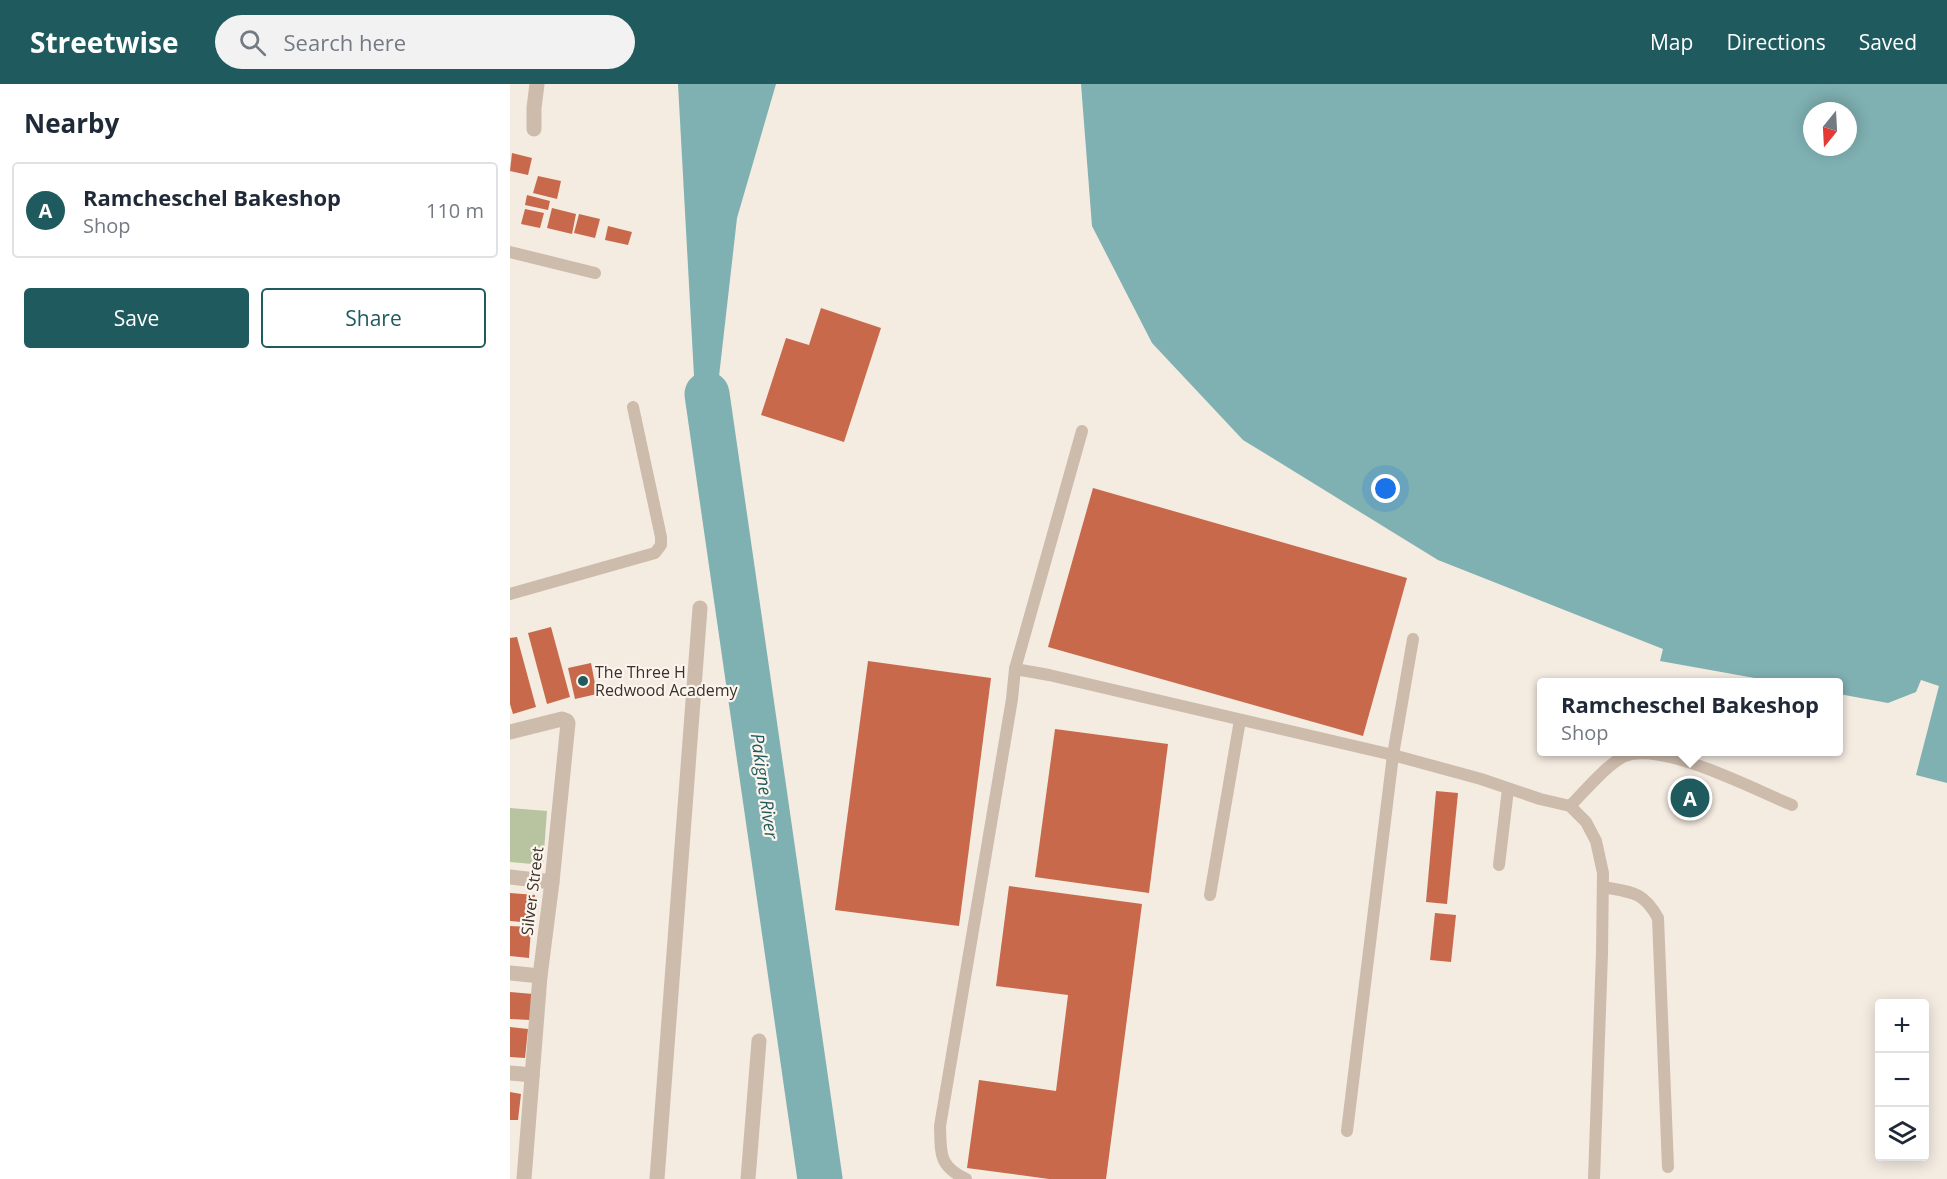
<!DOCTYPE html>
<html lang="en">
<head>
<meta charset="utf-8">
<style>
  :root { --surface:#fff; --page:#f2f2f3; --text:#1f2937; --muted:#747a83; --line:#e0e1e3; --accent:#1f5a5e }
  body { margin:0; font-family:"Open Sans",sans-serif; background:var(--page); color:var(--text) }
  .controls { position:absolute; right:18px; bottom:18px; display:grid; overflow:hidden; border-radius:6px; box-shadow:0 3px 15px #0003 }
  .controls button { width:54px; height:54px; display:grid; place-items:center; padding:0; border:0; border-bottom:2px solid var(--line); background:var(--surface); color:var(--text); font:30px sans-serif }
  .compass { position:absolute; left:1293px; top:18px; width:54px; height:54px; border-radius:50%; background:var(--surface); box-shadow:0 3px 15px #0003; rotate:198deg }
  .you { position:absolute; left:876px; top:405px; width:21px; height:21px; margin:-15px; border:4px solid #fff; border-radius:50%; background:#1a73e8; box-shadow:0 0 0 9px #1a73e833 }
  .badge { display:grid; place-items:center; width:39px; height:39px; border-radius:50%; background:var(--accent); color:#fff; font-size:20px; font-weight:700 }
  .pin { position:absolute; translate:-50% -50%; border:3px solid #fff; box-shadow:0 2px 6px #0006 }
  .popup { position:absolute; left:1027px; top:594px; width:306px; height:78px; box-sizing:border-box; display:grid; place-content:center; border-radius:6px; background:var(--surface); filter:drop-shadow(0 2px 4px #0005); font-size:20px; white-space:nowrap; color:var(--muted) }
  .popup b { font-size:22px; color:var(--text) }
  .popup::after { content:''; position:absolute; left:50%; top:100%; margin-left:-12px; border:12px solid transparent; border-top-color:var(--surface) }
  .list { margin:0; padding:0; list-style:none }
  h2 { display:flex; justify-content:space-between; align-items:center; height:78px; margin:0; padding:0 24px; font-size:26px }
  h2 small { font-size:20px; font-weight:400; color:var(--muted) }
  .list li { display:grid; grid-template-columns:39px 1fr auto; gap:18px; align-items:center; box-sizing:border-box; height:96px; margin:0 12px 12px; padding:0 12px; border:2px solid var(--line); border-radius:6px }
  .list b { display:block; font-size:22px; white-space:nowrap }
  .list p { margin:0; font-size:20px; white-space:nowrap; color:var(--muted) }
  .list em { font-size:20px; font-style:normal; color:var(--muted) }
  .actions { display:flex; gap:12px; padding:18px 24px }
  .actions a { flex:1; padding:14px 0; border:2px solid var(--accent); border-radius:6px; text-align:center; font-size:21px; color:var(--accent) }
  .actions .main { background:var(--accent); color:#fff }
  .icon { flex:none; width:33px; height:33px; fill:none; stroke:currentColor; stroke-width:2; stroke-linecap:round; stroke-linejoin:round }
  .map { position:relative; flex:none; width:1437px; height:1095px; overflow:hidden }
  header { display:flex; align-items:center; gap:36px; box-sizing:border-box; height:84px; padding:0 30px; background:var(--accent); color:#fff }
  header strong { font-size:28px }
  nav { display:flex; gap:33px; margin-inline-start:auto; font-size:21px }
  .search { width:420px; height:54px; background:var(--page); display:flex; align-items:center; gap:15px; box-sizing:border-box; padding:0 21px; border-radius:33px; color:var(--muted); font-size:22px }
  main { display:flex }
  aside { flex:1; background:var(--surface) }
  .map>svg:first-child { display:block }
</style>
</head>
<body>
<header>
<strong>Streetwise</strong>
<div class="search"><svg class="icon" aria-label="search" viewBox="0 0 24 24"><circle cx="10" cy="10" r="6"/><path d="M15 15l6 6"/></svg>Search here</div>
<nav><a>Map</a><a>Directions</a><a>Saved</a></nav>
</header>
<main>
<aside>
<h2>Nearby<small></small></h2>
<ul class="list">
<li><span class="badge">A</span><div><b>Ramcheschel Bakeshop</b><p>Shop</p></div><em>110 m</em></li>
</ul>
<div class="actions"><a class="main">Save</a><a>Share</a></div>
</aside>
<div class="map">
<svg width="1437" height="1095" viewBox="0 0 1437 1095">
  <rect width="100%" height="100%" fill="#f4ebe1"/>
  <polygon fill="#b8c4a0" points="0,724 37,727 33,781 0,778"/>
  <g fill="#7fb0b2" fill-rule="evenodd">
    <polygon points="168,0 266,0 227,134 207,310 185,310"/>
    <path d="M 571,0 L 1437,0 L 1437,699 L 1406,691 L 1429,602 L 1411,596 L 1406,608 L 1378,619 L 1329,610 L 1328,598 L 1267,598 L 1150,577 L 1153,565 L 928,476 L 733,356 L 642,259 L 582,142 ZM 1302,27 L 1338,27 L 1338,63 L 1302,63 Z"/>
  </g>
  <g fill="none" stroke-linecap="round" stroke-linejoin="round">
    <polyline stroke="#7fb0b2" stroke-width="45" points="197,310 310,1095"/>
  </g>
  <g fill="#c8694b">
    <polygon points="2,69 22,74 18,91 0,87"/>
    <polygon points="28,92 51,97 47,115 23,109"/>
    <polygon points="17,111 40,117 38,126 15,121"/>
    <polygon points="42,124 66,130 62,150 37,144"/>
    <polygon points="15,125 34,129 30,144 11,140"/>
    <polygon points="69,130 90,135 85,154 64,149"/>
    <polygon points="98,142 122,148 118,161 95,156"/>
    <polygon points="311,224 371,244 334,358 251,331 276,254 299,261"/>
    <polygon points="583,404 897,494 853,652 538,563"/>
    <polygon points="41,543 60,613 37,620 18,549"/>
    <polygon points="7,553 26,623 3,630 0,620 0,554"/>
    <polygon points="358,577 481,594 449,842 325,826"/>
    <polygon points="81,579 87,610 65,615 58,584"/>
    <polygon points="545,645 658,660 639,809 525,793"/>
    <polygon points="926,707 948,709 937,820 916,818"/>
    <polygon points="499,802 632,820 596,1095 539,1095 457,1084 469,996 546,1007 558,911 486,902"/>
    <polygon points="0,809 25,811 23,839 0,837"/>
    <polygon points="925,829 946,831 941,878 920,876"/>
    <polygon points="0,842 21,843 19,874 0,872"/>
    <polygon points="0,908 23,910 21,936 0,935"/>
    <polygon points="0,943 18,945 15,974 0,973"/>
    <polygon points="0,1008 11,1010 8,1036 0,1036"/>
  </g>
  <g fill="none" stroke-linecap="round" stroke-linejoin="round">
    <g stroke="#cdbbac" stroke-width="12">
      <polyline points="0,168 85,189"/>
      <polyline points="0,510 145,469 151,461 151,453 123,323"/>
      <polyline points="505,585 572,347"/>
      <path d="M 1060,722 C 1074,708 1098,679 1115,672 C 1153,657 1245,706 1282,721"/>
      <polyline points="989,781 998,705"/>
      <path d="M 1093,803 C 1121,808 1133,807 1148,834 L 1158,1083"/>
      <polyline points="700,811 730,636"/>
      <polyline points="837,1047 883,671 903,555"/>
      <path d="M 456,1095 C 428,1082 431,1069 430,1042 L 502,615 L 505,585 L 539,591 L 883,671 L 971,695 L 1030,715 L 1060,722 L 1076,738 L 1086,757 L 1093,789 L 1092,869 L 1084,1095"/>
    </g>
    <g stroke="#cdbbac" stroke-width="15">
      <polyline points="24,45 24,24 27,0"/>
      <polyline points="0,648 52,635 57,637 58,639 42,798 30,892 14,1095"/>
      <polyline points="0,793 42,798"/>
      <polyline points="0,889 30,892"/>
      <polyline points="0,989 22,991"/>
      <polyline points="147,1095 190,524"/>
      <polyline points="238,1095 249,957"/>
    </g>
  </g>
  <circle fill="#1f5a5e" stroke="#fbf5ee" stroke-width="2" cx="73" cy="597" r="6"/>
  <g text-anchor="middle" stroke-width="4.5" stroke-linejoin="round" paint-order="stroke">
    <g font-size="16" fill="#3b302b" stroke="#fbf5ee" text-anchor="start">
      <text x="85" y="594">The Three H<tspan x="85" dy="18">Redwood Academy</tspan></text>
    </g>
    <g font-size="16" fill="#3b302b" stroke="#fbf5ee">
      <text transform="translate(22 807) rotate(-83)" y="6">Silver Street</text>
    </g>
    <g font-size="18" font-style="italic" fill="#1f5a5e" stroke="#fbf5ee">
      <text transform="translate(254 702) rotate(82)" y="6">Pakigne River</text>
    </g>
  </g>
</svg>
<div class="controls">
<button>+</button>
<button>−</button>
<button><svg class="icon" aria-label="layers" viewBox="0 0 24 24"><path d="M12 4l9 5-9 5-9-5zM3 14l9 5 9-5"/></svg></button>
</div>
<svg class="compass" viewBox="-18 -18 36 36"><path d="M0-13l5 13h-10z" fill="#e53935"/><path d="M0 13l5-13h-10z" fill="#747a83"/></svg>
<div class="you"></div>
<div class="pin badge" style="left:1180px;top:714px">A</div>
<div class="popup"><b>Ramcheschel Bakeshop</b>Shop</div>
</div>
</main>
</body>
</html>
